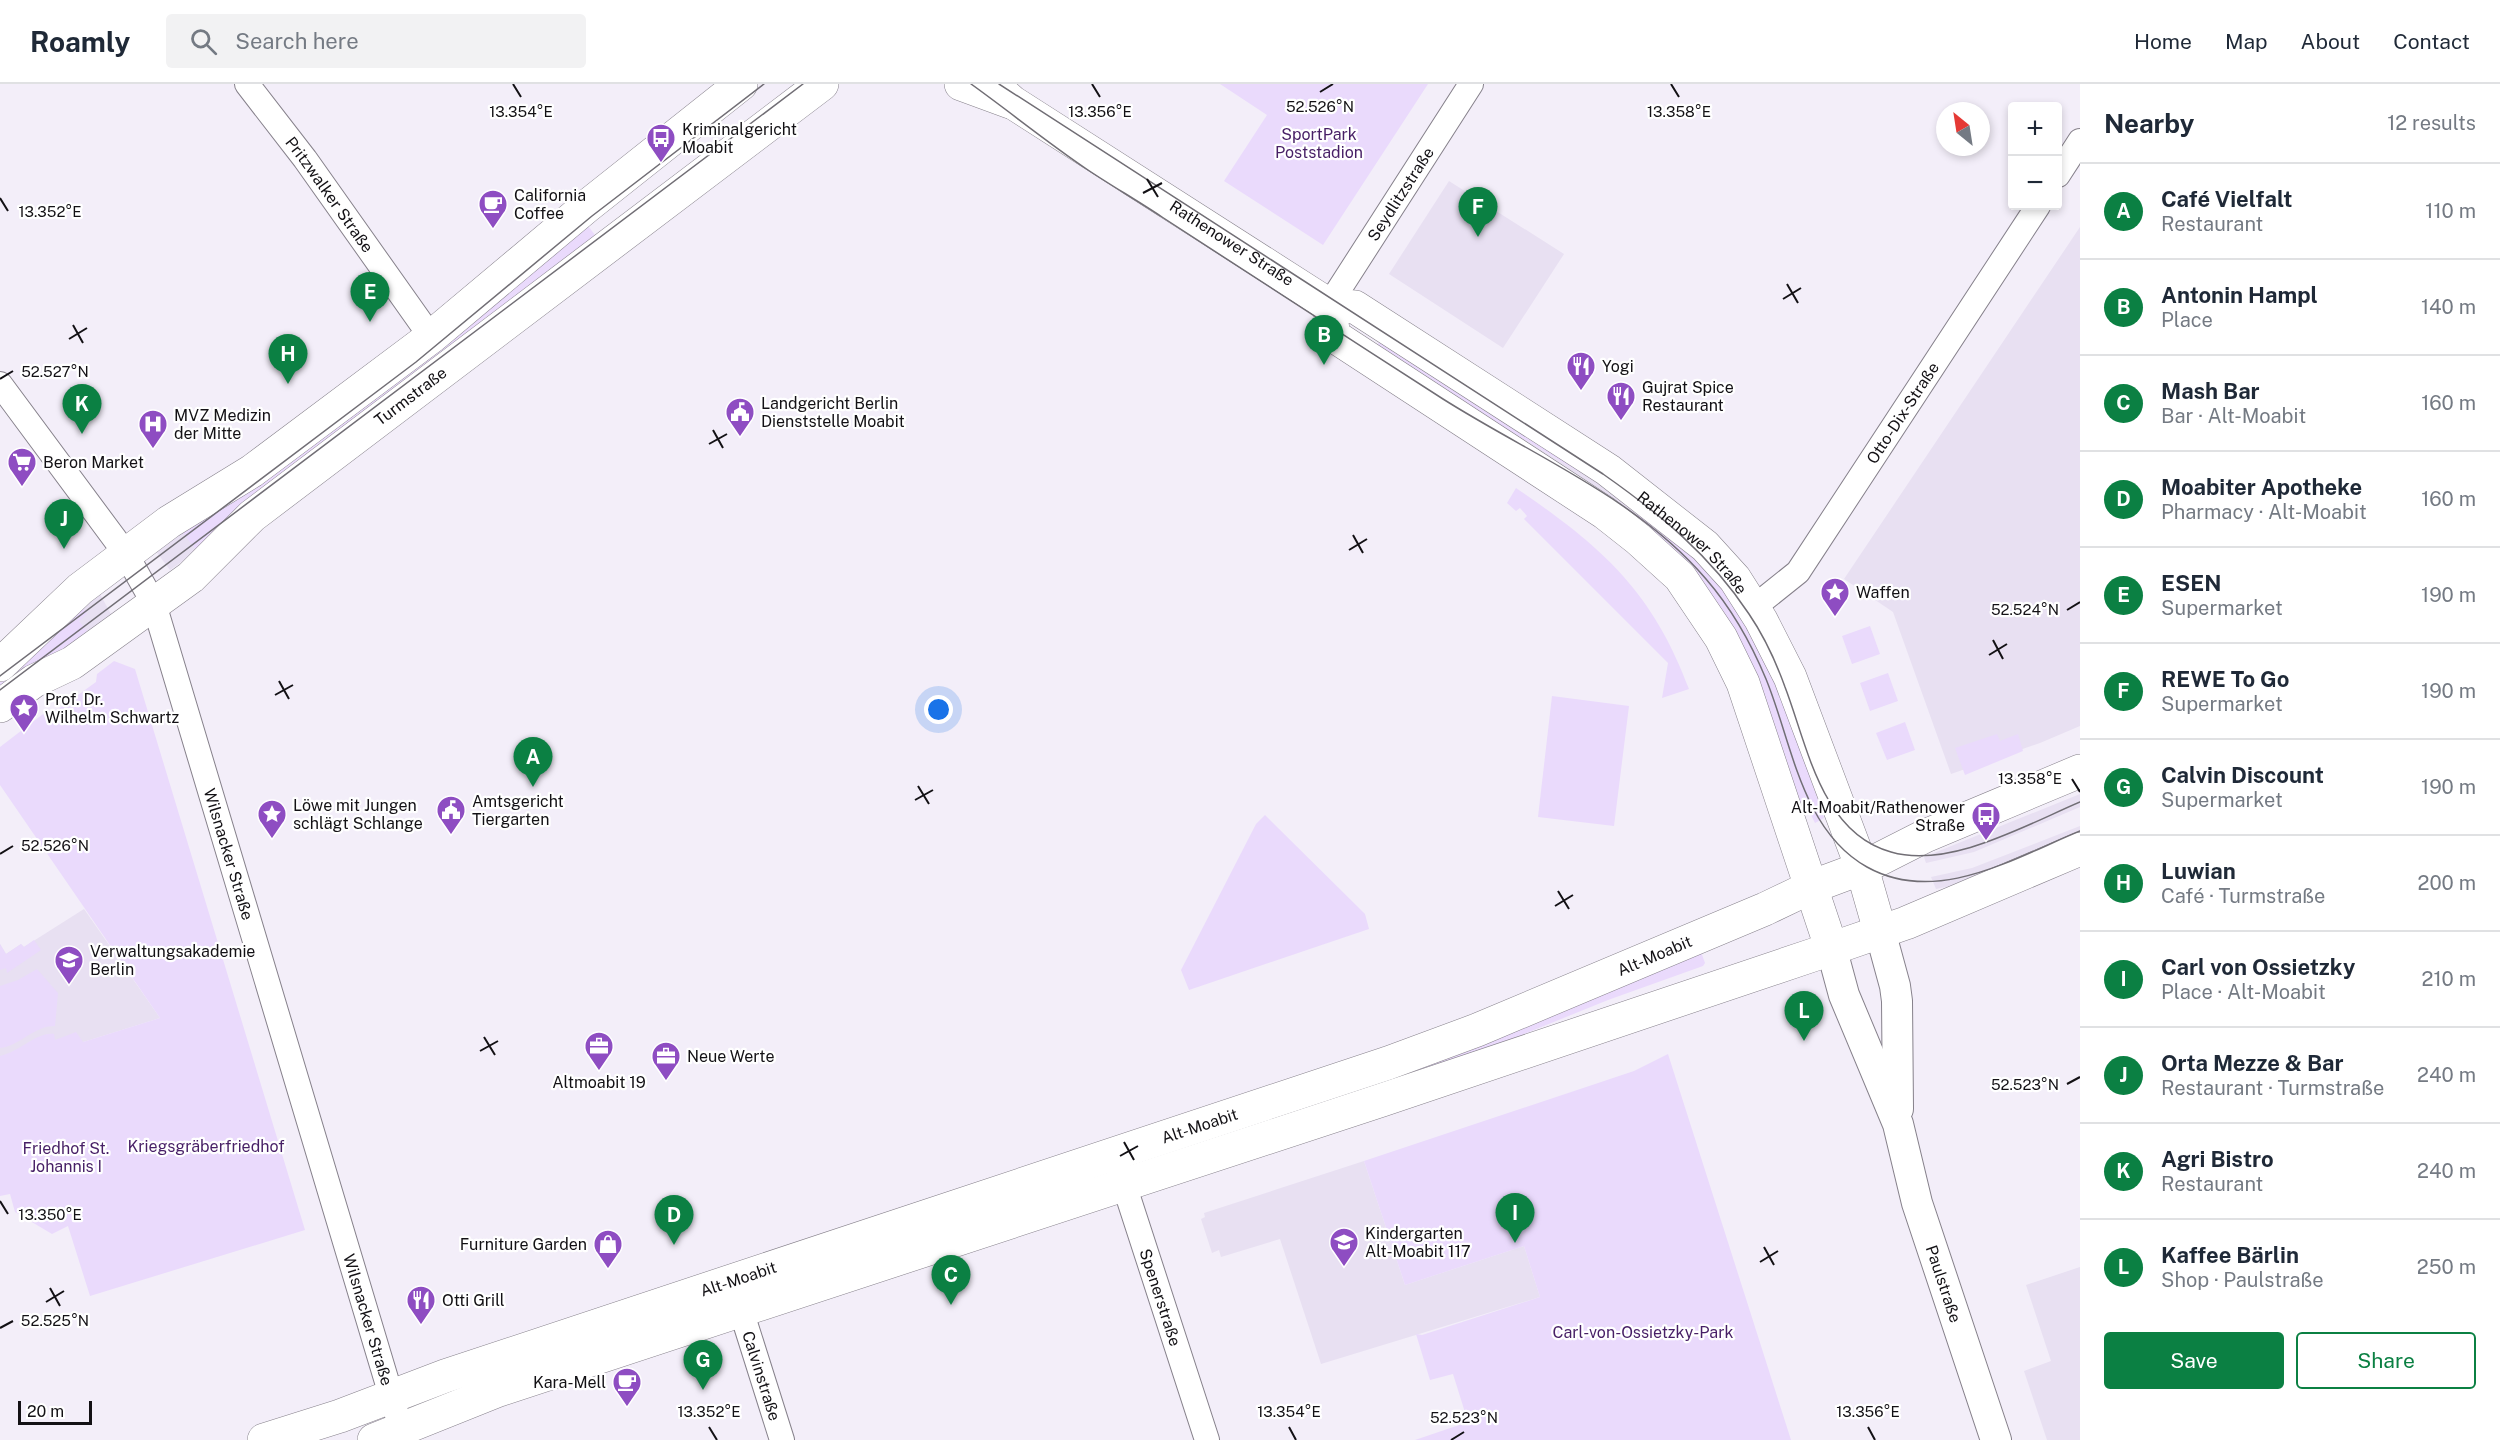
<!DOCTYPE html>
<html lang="en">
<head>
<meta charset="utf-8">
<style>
  :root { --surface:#fff; --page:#f2f2f3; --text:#1f2937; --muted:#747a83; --line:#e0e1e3; --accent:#0b8043 }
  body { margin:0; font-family:"Public Sans",sans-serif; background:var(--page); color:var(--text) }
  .controls { position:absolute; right:18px; top:18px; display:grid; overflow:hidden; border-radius:6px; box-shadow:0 3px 9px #0003 }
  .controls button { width:54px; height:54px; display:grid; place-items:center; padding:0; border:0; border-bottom:2px solid var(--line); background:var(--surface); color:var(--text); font:30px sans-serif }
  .compass { position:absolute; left:1936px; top:18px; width:54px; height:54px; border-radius:50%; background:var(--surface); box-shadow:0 3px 9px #0003; rotate:330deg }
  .scale { position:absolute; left:18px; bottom:15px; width:74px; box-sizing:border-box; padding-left:6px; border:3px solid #131115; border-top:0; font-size:16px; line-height:21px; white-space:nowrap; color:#131115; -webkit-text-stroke:4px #fff; paint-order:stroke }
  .you { position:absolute; left:939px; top:626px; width:21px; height:21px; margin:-15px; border:4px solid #fff; border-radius:50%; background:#1a73e8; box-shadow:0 0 0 9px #1a73e833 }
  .badge { display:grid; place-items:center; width:39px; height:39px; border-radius:50%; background:var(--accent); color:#fff; font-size:20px; font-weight:700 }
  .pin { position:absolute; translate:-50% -50px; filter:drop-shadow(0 2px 3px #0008) }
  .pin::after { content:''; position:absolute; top:32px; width:21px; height:18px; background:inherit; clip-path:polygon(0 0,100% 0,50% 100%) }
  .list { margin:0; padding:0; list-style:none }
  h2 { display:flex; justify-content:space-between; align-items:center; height:78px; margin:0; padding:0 24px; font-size:26px }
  h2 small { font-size:20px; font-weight:400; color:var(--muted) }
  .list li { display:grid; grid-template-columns:39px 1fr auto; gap:18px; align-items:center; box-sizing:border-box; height:96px; padding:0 24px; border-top:2px solid var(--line) }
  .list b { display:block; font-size:22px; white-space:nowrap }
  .list p { margin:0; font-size:20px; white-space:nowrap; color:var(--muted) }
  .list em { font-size:20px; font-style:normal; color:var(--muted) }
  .actions { display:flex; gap:12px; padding:18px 24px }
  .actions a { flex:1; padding:14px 0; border:2px solid var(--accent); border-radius:6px; text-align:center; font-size:21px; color:var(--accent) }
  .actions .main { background:var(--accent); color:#fff }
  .icon { flex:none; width:33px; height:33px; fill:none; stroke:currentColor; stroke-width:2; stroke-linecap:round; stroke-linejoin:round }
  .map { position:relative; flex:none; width:2080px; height:1356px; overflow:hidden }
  header { display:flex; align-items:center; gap:36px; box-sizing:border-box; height:84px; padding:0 30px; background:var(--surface); border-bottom:2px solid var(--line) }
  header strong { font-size:28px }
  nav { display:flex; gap:33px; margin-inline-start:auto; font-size:21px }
  .search { width:420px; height:54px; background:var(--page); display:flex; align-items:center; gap:15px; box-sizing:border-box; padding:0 21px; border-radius:6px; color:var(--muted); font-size:22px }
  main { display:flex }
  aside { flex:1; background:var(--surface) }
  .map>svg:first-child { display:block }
</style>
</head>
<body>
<header>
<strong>Roamly</strong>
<div class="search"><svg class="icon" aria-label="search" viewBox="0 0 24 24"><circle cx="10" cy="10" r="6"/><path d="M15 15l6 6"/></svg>Search here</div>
<nav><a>Home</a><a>Map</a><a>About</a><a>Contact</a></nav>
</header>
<main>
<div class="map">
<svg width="2080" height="1356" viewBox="0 0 2080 1356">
  <rect width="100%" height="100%" fill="#f3eef9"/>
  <g fill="#e8e0f2">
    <polygon points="1449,97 1564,170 1503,264 1389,190"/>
    <polygon points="2080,143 2080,642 2040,659 1951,690 1893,528 1844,495"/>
    <polygon points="1461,318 1579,388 1583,383 1642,423 1632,438"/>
    <polygon points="203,430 197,467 170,486 155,466"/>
    <polygon points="100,510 112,532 63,565 87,548 79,537 82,523"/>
    <polygon points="2080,710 2080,723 1974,768 1926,779 1924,773"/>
    <polygon points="2080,742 2080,753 1960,800 1936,805 1931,793 1972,784"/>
    <polygon points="84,825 160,934 0,984 0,860 6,870 21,860 24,863"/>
    <polygon points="1364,1077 1405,1201 1524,1162 1540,1213 1321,1280 1280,1155 1221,1173 1219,1166 1212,1169 1201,1135 1205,1133 1204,1129"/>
    <polygon points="2080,1183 2080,1356 2047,1356 2024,1287 2051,1277 2026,1201"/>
  </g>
  <g fill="#eadafc">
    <polygon points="1220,0 1428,0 1323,161 1224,97 1267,31"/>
    <polygon points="582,134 595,151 194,481 188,473 197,467 183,449"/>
    <polygon points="1382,254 1583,383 1579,388 1441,306 1375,264"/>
    <path d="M 1516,404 C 1601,462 1652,506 1689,605 L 1662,614 L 1668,579 L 1524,435 L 1527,432 L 1520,424 L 1516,427 L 1507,419 Z"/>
    <polygon points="1642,423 1666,441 1737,521 1781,608 1824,734 1815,739 1806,721 1799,723 1764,615 1632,438"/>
    <polygon points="76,515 87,530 79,537 87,547 0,615 0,585"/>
    <polygon points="1870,542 1880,570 1852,580 1842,552"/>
    <path d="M 114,577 L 135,585 L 305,1146 L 90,1212 L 68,1142 L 52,1150 L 15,1128 L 10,1110 L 0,1112 L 0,972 C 20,968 36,948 54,950 L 55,956 L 76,948 L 83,958 L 160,934 L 0,701 L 0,663 L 43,630 L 46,634 L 96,598 L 97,590 Z"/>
    <polygon points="1888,589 1898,617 1870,627 1860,599"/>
    <polygon points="1552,612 1629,622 1614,742 1538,733"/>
    <polygon points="1905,638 1915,666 1887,676 1876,649"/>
    <polygon points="1997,650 2000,657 2018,650 2023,667 1965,691 1955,664"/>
    <polygon points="1265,731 1365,830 1369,845 1189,906 1181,886 1256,740"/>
    <polygon points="34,856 41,866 7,889 6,884 0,886 0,860 6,870 21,860 24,863"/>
    <polygon points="1700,865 1705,879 1703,882 1608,916 1492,963 1159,1078"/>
    <path d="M 37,885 L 58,909 L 55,942 C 33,942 20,962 0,964 L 0,902 L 18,896 Z"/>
    <polygon points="1668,970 1791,1356 1415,1356 1468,1338 1453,1290 1430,1296 1416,1250 1422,1251 1540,1213 1524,1162 1405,1201 1364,1077 1634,987"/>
  </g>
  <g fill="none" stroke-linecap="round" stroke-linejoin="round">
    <g stroke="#86818b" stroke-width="26">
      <g id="minor">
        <path id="s1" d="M 247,0 L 305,75 L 431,253"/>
        <polyline points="2058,91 2080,57"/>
        <path id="s2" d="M 1329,221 L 1471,0"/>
        <path id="s3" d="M 0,300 L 126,470 L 154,520 L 396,1328"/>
        <path id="s4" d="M 1753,524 L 1798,488 L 2038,122"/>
        <path id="s5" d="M 1119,1085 L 1207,1356"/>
        <path id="s6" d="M 741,1226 L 782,1356"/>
      </g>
    </g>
    <g stroke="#86818b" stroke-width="32">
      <g id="tertiary">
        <polyline points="1880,847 1895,902 1897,917 1898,1025"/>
        <path id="s7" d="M 1831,863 L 1844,911 L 1898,1040 L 1917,1119 L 1996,1356"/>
      </g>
    </g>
    <g stroke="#86818b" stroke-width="34">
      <g id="secondary">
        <polyline points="961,0 1010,18"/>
        <path id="s8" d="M 992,0 L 1012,18 L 1329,221 L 1355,223 L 1608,386 L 1705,462 L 1735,495 L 1761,536 L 1790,593 L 1862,784 L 1880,847"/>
        <polyline points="1329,221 1334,252 1605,429 1638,455 1680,493 1721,554 1743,599 1831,863"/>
        <polyline points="0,581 80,505 169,438 252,387 431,253 586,123 741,0"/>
        <path id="s9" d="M 0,622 L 34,597 L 72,579 L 191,493 L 252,432 L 822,0"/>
        <path id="s10" d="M 264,1356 L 340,1332 L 445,1292 L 1388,979 L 1477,946 L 1765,825 L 1811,803 L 1862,784 L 1925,752 L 2080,687"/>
        <polyline points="374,1356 499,1306 1382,1016 1816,870 1906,839 2080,765"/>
      </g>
    </g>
    <use href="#minor" stroke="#fff" stroke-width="24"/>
    <use href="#tertiary" stroke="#fff" stroke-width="30"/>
    <use href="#secondary" stroke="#fff" stroke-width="33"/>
    <g stroke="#716e75" stroke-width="1.5">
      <path d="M 971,0 C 1010,28 1048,59 1088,86 C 1112,102 1138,117 1162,133 C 1256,194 1349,255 1443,315 C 1533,372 1636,413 1706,495 C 1732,525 1751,559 1766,595 C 1792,658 1801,746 1867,783 C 1937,822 2014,774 2080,747"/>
      <path d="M 999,0 L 1603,390 C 1660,430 1710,471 1749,530 C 1764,552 1776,578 1785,603 C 1807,660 1821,749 1891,768 C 1949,785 2026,741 2080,718"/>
      <polyline points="0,592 416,278 592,132 764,0"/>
      <polyline points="0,606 803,0"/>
    </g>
  </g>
  <path fill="none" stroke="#131115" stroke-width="2" d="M 513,0 L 521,13M 1092,0 L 1100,13M 1671,0 L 1679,13M 1320,8 L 1333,0M 1147,95 L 1158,113M 1143,109 L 1162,99M 0,114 L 8,127M 1787,200 L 1798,219M 1783,215 L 1801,204M 73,241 L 83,259M 69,255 L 87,244M 0,295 L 13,287M 713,346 L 723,364M 709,360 L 727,350M 1353,451 L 1363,469M 1349,466 L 1367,455M 2067,526 L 2080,518M 1993,556 L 2003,575M 1989,571 L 2007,560M 279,597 L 289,615M 275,611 L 293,601M 2072,695 L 2080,708M 918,702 L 929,720M 915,716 L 933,706M 0,770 L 13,762M 1558,807 L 1569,825M 1555,822 L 1573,811M 484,953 L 495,971M 480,967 L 498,957M 2067,1000 L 2080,993M 1124,1058 L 1134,1076M 1120,1072 L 1138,1062M 0,1117 L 8,1130M 1764,1163 L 1774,1181M 1760,1178 L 1778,1167M 50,1204 L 60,1222M 46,1218 L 64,1207M 0,1244 L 13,1237M 709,1343 L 717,1356M 1289,1343 L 1296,1356M 1868,1343 L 1875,1356M 1451,1356 L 1464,1348"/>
  <defs>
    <g id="bus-pin" transform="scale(1.5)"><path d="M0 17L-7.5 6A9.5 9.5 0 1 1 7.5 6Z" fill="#8e4dc2" stroke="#fff"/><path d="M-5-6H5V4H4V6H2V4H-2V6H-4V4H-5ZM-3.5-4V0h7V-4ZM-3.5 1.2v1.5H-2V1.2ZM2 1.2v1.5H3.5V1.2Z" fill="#fff"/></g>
    <g id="cafe-pin" transform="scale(1.5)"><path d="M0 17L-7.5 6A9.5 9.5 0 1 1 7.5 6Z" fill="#8e4dc2" stroke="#fff"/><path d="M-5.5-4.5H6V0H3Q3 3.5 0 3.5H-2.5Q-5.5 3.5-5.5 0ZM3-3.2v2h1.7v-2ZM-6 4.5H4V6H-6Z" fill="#fff"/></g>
    <g id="restaurant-pin" transform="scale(1.5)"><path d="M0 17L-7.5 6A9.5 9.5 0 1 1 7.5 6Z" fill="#8e4dc2" stroke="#fff"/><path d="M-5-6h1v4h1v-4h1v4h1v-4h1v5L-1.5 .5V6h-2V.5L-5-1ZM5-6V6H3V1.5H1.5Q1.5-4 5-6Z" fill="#fff"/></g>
    <g id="civic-pin" transform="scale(1.5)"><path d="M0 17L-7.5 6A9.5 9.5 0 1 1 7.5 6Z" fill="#8e4dc2" stroke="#fff"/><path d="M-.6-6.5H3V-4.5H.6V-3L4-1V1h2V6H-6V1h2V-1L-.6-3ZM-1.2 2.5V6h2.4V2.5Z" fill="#fff"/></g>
    <g id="hospital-pin" transform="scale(1.5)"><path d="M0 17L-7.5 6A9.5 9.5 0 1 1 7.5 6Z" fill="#8e4dc2" stroke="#fff"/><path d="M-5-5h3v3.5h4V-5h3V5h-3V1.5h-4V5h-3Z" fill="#fff"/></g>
    <g id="supermarket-pin" transform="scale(1.5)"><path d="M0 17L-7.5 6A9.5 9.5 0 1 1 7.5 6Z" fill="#8e4dc2" stroke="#fff"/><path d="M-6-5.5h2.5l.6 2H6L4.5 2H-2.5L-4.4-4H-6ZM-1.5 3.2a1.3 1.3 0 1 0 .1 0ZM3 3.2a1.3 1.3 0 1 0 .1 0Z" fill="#fff"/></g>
    <g id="sight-pin" transform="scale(1.5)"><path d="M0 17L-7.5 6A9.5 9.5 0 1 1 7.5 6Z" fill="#8e4dc2" stroke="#fff"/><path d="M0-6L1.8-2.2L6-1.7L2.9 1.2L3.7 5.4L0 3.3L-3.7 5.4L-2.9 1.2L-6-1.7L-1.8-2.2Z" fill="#fff"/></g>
    <g id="university-pin" transform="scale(1.5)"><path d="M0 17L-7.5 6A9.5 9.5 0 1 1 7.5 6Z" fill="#8e4dc2" stroke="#fff"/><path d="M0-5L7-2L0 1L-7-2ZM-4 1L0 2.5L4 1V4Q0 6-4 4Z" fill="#fff"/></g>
    <g id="office-pin" transform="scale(1.5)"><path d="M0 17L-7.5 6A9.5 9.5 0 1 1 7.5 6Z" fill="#8e4dc2" stroke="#fff"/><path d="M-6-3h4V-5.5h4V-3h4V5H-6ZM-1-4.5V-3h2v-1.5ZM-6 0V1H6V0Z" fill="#fff"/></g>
    <g id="school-pin" transform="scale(1.5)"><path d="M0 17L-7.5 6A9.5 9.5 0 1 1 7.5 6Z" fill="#8e4dc2" stroke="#fff"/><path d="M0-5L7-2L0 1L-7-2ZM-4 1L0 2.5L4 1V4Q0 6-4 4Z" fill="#fff"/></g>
    <g id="shop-pin" transform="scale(1.5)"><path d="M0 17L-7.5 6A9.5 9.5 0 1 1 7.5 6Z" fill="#8e4dc2" stroke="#fff"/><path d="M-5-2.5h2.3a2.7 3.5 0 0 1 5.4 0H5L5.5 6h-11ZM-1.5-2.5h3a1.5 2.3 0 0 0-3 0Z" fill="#fff"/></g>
  </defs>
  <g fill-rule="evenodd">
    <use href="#bus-pin" x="661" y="54"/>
    <use href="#cafe-pin" x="493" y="120"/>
    <use href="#restaurant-pin" x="1581" y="282"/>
    <use href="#restaurant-pin" x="1621" y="312"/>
    <use href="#civic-pin" x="740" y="328"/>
    <use href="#hospital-pin" x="153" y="340"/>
    <use href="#supermarket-pin" x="22" y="378"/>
    <use href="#sight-pin" x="1835" y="508"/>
    <use href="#sight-pin" x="24" y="624"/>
    <use href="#civic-pin" x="451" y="726"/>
    <use href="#sight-pin" x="272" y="730"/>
    <use href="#bus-pin" x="1986" y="732"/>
    <use href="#university-pin" x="69" y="876"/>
    <use href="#office-pin" x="599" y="962"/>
    <use href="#office-pin" x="666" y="972"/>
    <use href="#school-pin" x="1344" y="1158"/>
    <use href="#shop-pin" x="608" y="1160"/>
    <use href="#restaurant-pin" x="421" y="1216"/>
    <use href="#cafe-pin" x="627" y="1298"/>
  </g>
  <g text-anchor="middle" stroke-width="4.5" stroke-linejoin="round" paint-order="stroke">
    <g font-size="16" fill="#131115" stroke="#fff" text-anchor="start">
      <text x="682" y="51">Kriminalgericht<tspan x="682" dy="18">Moabit</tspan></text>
      <text x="514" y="117">California<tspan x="514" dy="18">Coffee</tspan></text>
      <text x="1602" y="288">Yogi</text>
      <text x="1642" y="309">Gujrat Spice<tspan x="1642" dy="18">Restaurant</tspan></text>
      <text x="761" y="325">Landgericht Berlin<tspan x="761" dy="18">Dienststelle Moabit</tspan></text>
      <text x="174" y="337">MVZ Medizin<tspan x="174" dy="18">der Mitte</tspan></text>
      <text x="43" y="384">Beron Market</text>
      <text x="1856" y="514">Waffen</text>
      <text x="45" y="621">Prof. Dr.<tspan x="45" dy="18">Wilhelm Schwartz</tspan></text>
      <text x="472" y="723">Amtsgericht<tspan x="472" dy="18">Tiergarten</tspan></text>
      <text x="293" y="727">Löwe mit Jungen<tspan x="293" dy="18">schlägt Schlange</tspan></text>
      <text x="1965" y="729" text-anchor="end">Alt-Moabit/Rathenower<tspan x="1965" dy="18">Straße</tspan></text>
      <text x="90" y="873">Verwaltungsakademie<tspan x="90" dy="18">Berlin</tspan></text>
      <text x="687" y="978">Neue Werte</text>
      <text x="599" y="1004" text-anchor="middle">Altmoabit 19</text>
      <text x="1365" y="1155">Kindergarten<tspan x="1365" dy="18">Alt-Moabit 117</tspan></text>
      <text x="587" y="1166" text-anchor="end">Furniture Garden</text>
      <text x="442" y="1222">Otti Grill</text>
      <text x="606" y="1304" text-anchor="end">Kara-Mell</text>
    </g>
    <g font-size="16" fill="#471f66" stroke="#fff">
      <text x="1319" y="56">SportPark<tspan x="1319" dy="18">Poststadion</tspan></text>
      <text x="206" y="1068">Kriegsgräberfriedhof</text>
      <text x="66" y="1070">Friedhof St.<tspan x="66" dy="18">Johannis I</tspan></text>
      <text x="1643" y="1254">Carl-von-Ossietzky-Park</text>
    </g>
    <g font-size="16" fill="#131115" stroke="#fff">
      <text dy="6" stroke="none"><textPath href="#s2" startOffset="132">Seydlitzstraße</textPath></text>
      <text dy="6" stroke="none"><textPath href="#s1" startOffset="138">Pritzwalker Straße</textPath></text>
      <text dy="6" stroke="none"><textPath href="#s8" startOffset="288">Rathenower Straße</textPath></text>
      <text dy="6" stroke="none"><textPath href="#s9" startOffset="516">Turmstraße</textPath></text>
      <text dy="6" stroke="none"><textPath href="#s4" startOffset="248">Otto-Dix-Straße</textPath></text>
      <text dy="6" stroke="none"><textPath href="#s8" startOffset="842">Rathenower Straße</textPath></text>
      <text dy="6" stroke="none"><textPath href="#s3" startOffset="530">Wilsnacker Straße</textPath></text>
      <text dy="6" stroke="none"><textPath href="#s10" startOffset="1473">Alt-Moabit</textPath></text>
      <text dy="6" stroke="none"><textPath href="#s10" startOffset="987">Alt-Moabit</textPath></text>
      <text dy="6" stroke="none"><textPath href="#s10" startOffset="501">Alt-Moabit</textPath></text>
      <text dy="6" stroke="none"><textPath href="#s7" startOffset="356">Paulstraße</textPath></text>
      <text dy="6" stroke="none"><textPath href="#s5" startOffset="135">Spenerstraße</textPath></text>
      <text dy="6" stroke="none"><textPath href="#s3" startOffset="1016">Wilsnacker Straße</textPath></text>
      <text dy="6" stroke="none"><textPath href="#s6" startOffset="69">Calvinstraße</textPath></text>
    </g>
  </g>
  <g font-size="15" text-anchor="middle" fill="#131115" stroke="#fff" stroke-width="4.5" stroke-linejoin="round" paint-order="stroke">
    <text x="1320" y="28">52.526°N</text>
    <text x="1679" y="33">13.358°E</text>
    <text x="521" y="33">13.354°E</text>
    <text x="1100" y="33">13.356°E</text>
    <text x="50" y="133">13.352°E</text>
    <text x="55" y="293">52.527°N</text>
    <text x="2025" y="531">52.524°N</text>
    <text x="2030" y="700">13.358°E</text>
    <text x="55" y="767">52.526°N</text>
    <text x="2025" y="1006">52.523°N</text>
    <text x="50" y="1136">13.350°E</text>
    <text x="55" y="1242">52.525°N</text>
    <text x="709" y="1333">13.352°E</text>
    <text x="1289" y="1333">13.354°E</text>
    <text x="1868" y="1333">13.356°E</text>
    <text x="1464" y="1339">52.523°N</text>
  </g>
</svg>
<div class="controls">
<button>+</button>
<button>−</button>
</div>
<svg class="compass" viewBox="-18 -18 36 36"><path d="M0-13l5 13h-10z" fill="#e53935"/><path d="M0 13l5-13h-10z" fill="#747a83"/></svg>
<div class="scale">20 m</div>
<div class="you"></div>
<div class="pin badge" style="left:533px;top:703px">A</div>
<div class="pin badge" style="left:1324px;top:281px">B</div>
<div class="pin badge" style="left:951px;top:1221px">C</div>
<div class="pin badge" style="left:674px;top:1161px">D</div>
<div class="pin badge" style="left:370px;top:238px">E</div>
<div class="pin badge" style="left:1478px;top:153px">F</div>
<div class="pin badge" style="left:703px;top:1306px">G</div>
<div class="pin badge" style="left:288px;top:300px">H</div>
<div class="pin badge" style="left:1515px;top:1159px">I</div>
<div class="pin badge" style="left:64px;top:465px">J</div>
<div class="pin badge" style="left:82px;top:350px">K</div>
<div class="pin badge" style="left:1804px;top:957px">L</div>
</div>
<aside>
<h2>Nearby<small>12 results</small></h2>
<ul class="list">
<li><span class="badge">A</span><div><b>Café Vielfalt</b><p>Restaurant</p></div><em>110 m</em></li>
<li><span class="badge">B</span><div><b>Antonin Hampl</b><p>Place</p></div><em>140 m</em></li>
<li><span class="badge">C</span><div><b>Mash Bar</b><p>Bar · Alt-Moabit</p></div><em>160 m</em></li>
<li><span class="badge">D</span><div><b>Moabiter Apotheke</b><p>Pharmacy · Alt-Moabit</p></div><em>160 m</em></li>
<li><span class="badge">E</span><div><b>ESEN</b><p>Supermarket</p></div><em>190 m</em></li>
<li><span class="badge">F</span><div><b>REWE To Go</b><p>Supermarket</p></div><em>190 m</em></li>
<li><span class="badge">G</span><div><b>Calvin Discount</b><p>Supermarket</p></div><em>190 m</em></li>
<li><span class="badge">H</span><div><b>Luwian</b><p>Café · Turmstraße</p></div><em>200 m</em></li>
<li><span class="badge">I</span><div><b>Carl von Ossietzky</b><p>Place · Alt-Moabit</p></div><em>210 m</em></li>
<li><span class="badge">J</span><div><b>Orta Mezze &amp; Bar</b><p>Restaurant · Turmstraße</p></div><em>240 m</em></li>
<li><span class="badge">K</span><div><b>Agri Bistro</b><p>Restaurant</p></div><em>240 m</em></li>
<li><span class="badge">L</span><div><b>Kaffee Bärlin</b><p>Shop · Paulstraße</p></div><em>250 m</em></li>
</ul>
<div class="actions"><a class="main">Save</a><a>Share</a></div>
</aside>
</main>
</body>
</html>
